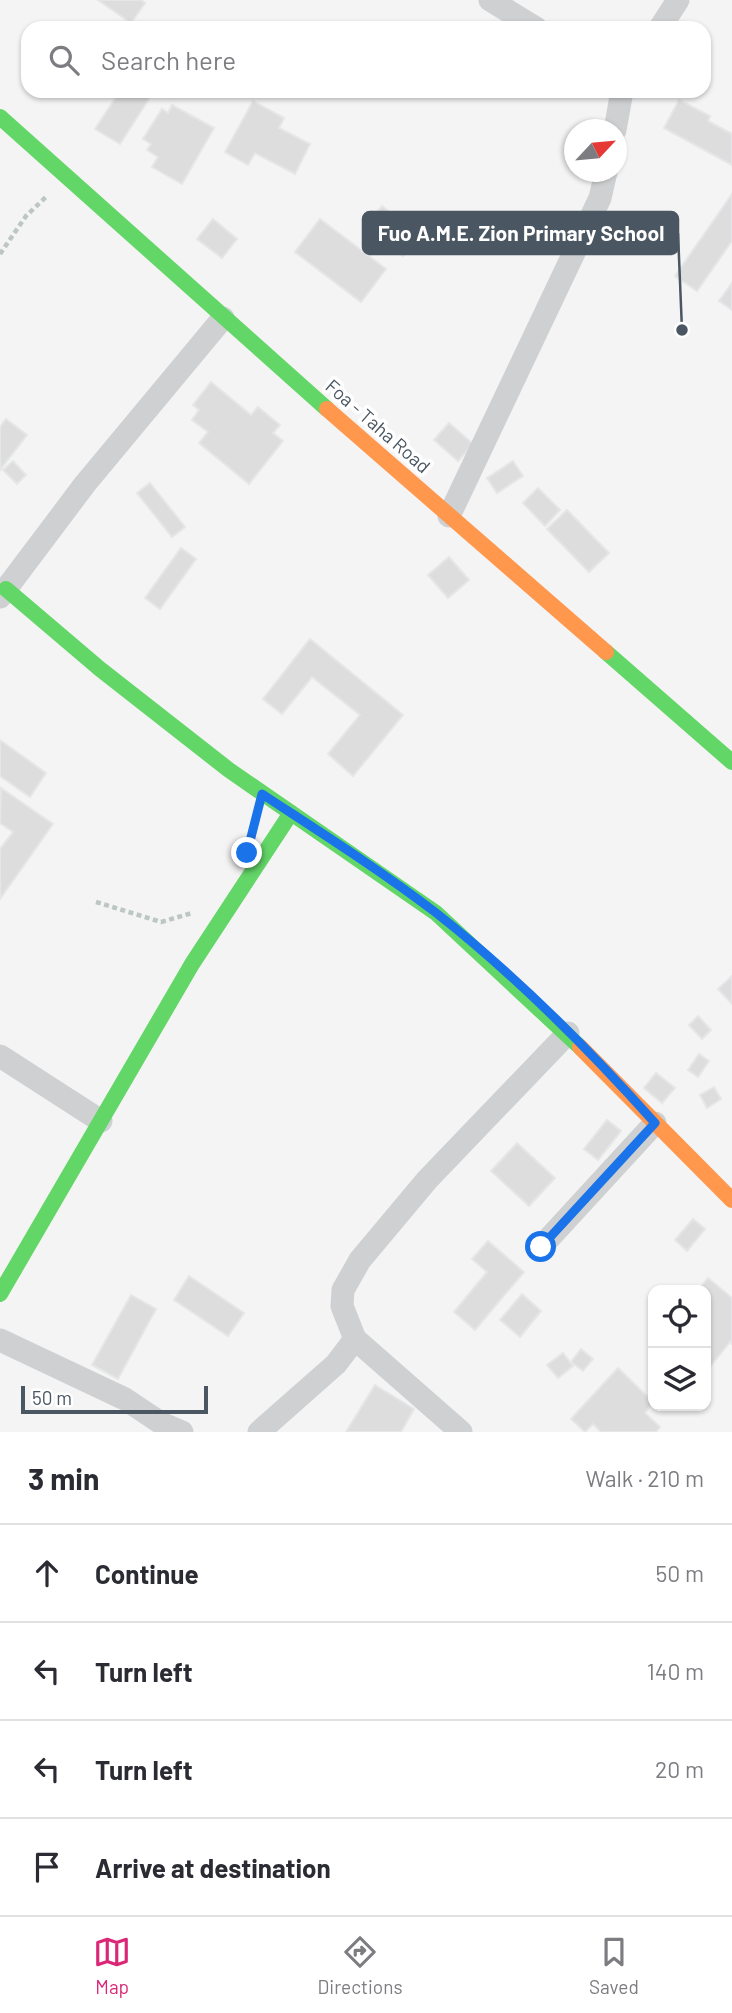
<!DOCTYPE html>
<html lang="en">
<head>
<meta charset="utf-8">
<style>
  :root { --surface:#fff; --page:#f2f2f3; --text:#2b2b33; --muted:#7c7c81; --line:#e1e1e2; --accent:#db2777 }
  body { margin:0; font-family:Barlow,sans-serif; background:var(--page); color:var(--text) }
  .controls { position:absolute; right:21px; bottom:21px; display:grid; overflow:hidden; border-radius:14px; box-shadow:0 2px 5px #0004 }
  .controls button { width:63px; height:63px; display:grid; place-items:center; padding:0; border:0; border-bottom:2px solid var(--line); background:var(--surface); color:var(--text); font:35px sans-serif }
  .compass { position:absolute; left:564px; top:119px; width:63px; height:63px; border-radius:50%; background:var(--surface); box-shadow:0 2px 5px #0004; rotate:64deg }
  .scale { position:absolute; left:21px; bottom:18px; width:187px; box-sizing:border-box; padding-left:7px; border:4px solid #4a5661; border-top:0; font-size:19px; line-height:24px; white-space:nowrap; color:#4a5661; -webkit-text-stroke:5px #fff; paint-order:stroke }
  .stop { position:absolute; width:21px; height:21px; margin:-16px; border:5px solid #1a73e8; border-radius:50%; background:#fff }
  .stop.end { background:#1a73e8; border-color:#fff; box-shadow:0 2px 7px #0008 }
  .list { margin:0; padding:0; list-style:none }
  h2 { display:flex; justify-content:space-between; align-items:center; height:91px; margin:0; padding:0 28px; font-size:30px }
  h2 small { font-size:23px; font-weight:400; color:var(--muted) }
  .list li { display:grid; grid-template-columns:46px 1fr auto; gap:21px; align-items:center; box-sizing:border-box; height:98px; padding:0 28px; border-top:2px solid var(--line) }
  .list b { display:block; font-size:26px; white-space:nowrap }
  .list em { font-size:23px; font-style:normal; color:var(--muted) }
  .icon { flex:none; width:38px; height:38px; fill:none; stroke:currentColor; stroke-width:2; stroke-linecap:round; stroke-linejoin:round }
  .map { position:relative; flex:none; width:732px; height:1432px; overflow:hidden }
  .search { position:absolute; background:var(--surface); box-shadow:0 2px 5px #0004; left:21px; right:21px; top:21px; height:77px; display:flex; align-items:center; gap:18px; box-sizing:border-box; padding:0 24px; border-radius:21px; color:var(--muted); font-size:26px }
  .sheet { height:483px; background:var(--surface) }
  nav { display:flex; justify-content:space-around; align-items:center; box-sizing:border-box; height:98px; border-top:2px solid var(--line); background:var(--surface); font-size:19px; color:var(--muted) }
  nav a { display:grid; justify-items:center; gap:4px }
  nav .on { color:var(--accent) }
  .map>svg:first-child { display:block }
</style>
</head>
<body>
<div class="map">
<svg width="732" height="1432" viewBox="0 0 732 1432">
  <rect width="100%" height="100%" fill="#f4f4f4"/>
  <g fill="#ddddde" stroke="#e5e6e7" stroke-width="2">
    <polygon points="98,0 141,0 145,3 131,23"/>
    <polygon points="120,91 154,91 120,144 95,129"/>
    <polygon points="679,100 710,116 708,121 732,134 732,165 664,128"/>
    <polygon points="253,101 284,118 279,128 310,144 295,174 255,153 248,165 225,152"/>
    <polygon points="172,105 214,128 182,184 152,167 158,157 147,150 151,144 143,139 162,109 168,113"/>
    <polygon points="732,194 732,241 697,291 675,276"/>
    <polygon points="382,206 419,235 403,256 365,228"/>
    <polygon points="213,219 237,239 222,258 197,239"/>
    <polygon points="320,219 386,269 361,302 295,252"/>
    <polygon points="732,283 732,310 719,301"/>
    <polygon points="211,382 251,415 258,407 280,425 273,433 283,441 249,484 199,443 208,432 192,420 199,410 193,405"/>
    <polygon points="6,419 27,435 0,470 0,427"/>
    <polygon points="449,423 473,444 458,461 434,440"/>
    <polygon points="13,461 26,475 17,484 3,470"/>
    <polygon points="513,461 523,476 497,493 487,478"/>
    <polygon points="150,483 185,527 172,537 137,493"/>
    <polygon points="538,488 560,510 545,526 523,503"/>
    <polygon points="567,510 609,553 589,572 547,529"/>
    <polygon points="181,548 196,559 160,609 145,598"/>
    <polygon points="449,557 469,580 448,598 428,575"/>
    <polygon points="310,639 403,715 353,776 328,754 360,715 312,677 282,714 263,699"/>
    <polygon points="0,740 46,773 30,797 0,776"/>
    <polygon points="1,788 53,824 0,899 0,849 13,832 0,823"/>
    <polygon points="732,976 732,1004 718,989"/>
    <polygon points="698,1016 711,1030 702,1039 689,1025"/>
    <polygon points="699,1054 709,1061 698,1077 688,1070"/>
    <polygon points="656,1073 675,1088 662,1103 644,1088"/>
    <polygon points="714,1087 721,1099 707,1108 700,1095"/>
    <polygon points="607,1120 621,1131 598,1160 584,1149"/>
    <polygon points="517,1143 555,1178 529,1206 491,1171"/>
    <polygon points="693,1219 705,1229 687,1251 675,1240"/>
    <polygon points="488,1241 524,1272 475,1330 454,1312 487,1272 472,1259"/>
    <polygon points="189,1276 244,1313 228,1336 174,1300"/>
    <polygon points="708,1278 732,1298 732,1344 730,1342 706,1372 706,1290 698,1290"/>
    <polygon points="522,1294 541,1311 520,1337 500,1320"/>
    <polygon points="131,1295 156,1309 118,1379 92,1365"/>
    <polygon points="581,1349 593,1359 583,1371 571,1362"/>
    <polygon points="563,1353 573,1366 558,1378 547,1365"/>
    <polygon points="618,1368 653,1402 645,1413 660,1427 656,1432 601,1432 593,1424 585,1432 571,1419"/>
    <polygon points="375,1385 414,1409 401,1432 346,1432"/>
  </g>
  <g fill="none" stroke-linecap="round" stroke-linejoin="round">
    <g stroke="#bcc7c4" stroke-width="4.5" stroke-dasharray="5 3.5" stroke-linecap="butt">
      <polyline points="0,254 26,216 48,195"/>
      <polyline points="96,902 161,922 192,913"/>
    </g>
    <g stroke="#ced0d2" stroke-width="23">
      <polyline points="490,0 536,28"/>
      <polyline points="660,28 678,0"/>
      <polyline points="615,130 622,91"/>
      <polyline points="449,516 600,198 606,172"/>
      <polyline points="0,597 85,484 223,318"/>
      <polyline points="0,1056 101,1121"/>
      <polyline points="541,1247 655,1123"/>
      <polyline points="0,1340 125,1399 161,1423 182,1432"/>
      <polyline points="259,1432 336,1364 355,1339"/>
      <polyline points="461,1432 355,1339 342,1306 343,1290 360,1260 427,1180 568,1033"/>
    </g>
    <g stroke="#63d668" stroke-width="16">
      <polyline points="0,117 327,409"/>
      <polyline points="6,589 100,669 229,770 436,913 580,1047"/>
      <polyline points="606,652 732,762"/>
      <polyline points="0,1294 192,964 291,813"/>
    </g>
    <g stroke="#ff974d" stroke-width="16">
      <polyline points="327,409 606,652"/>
      <polyline points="580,1047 732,1200"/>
    </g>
  </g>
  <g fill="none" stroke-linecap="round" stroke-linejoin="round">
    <path stroke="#1a73e8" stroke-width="9" d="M 247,853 L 262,794 C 320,832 380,870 435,912 C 514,974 588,1048 655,1123 L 541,1247"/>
  </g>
  <g text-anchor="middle" stroke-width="7" stroke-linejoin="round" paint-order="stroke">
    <g font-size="19" fill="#4a5661" stroke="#fff">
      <text transform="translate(378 426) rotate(41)" y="7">Foa - Taha Road</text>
    </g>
  </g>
  <path fill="none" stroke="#4a5661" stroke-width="2.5" d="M682 330L678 233"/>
  <circle fill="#4a5661" stroke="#fff" stroke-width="2.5" cx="682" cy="330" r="7"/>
  <rect fill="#4a5661" stroke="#4a5661" stroke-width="2.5" x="363" y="212" width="315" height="42" rx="7"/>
  <g font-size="21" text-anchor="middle" font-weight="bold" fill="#fff">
    <text x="521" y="241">Fuo A.M.E. Zion Primary School</text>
  </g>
</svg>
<div class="controls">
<button><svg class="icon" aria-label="locate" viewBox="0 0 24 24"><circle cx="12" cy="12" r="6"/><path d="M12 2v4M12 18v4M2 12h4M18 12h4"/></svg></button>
<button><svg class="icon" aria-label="layers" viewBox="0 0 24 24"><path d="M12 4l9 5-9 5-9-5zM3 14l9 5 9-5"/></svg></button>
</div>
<svg class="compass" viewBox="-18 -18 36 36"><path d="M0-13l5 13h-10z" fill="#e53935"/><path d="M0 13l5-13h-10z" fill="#7c7c81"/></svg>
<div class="scale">50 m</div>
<div class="stop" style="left:541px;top:1247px"></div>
<div class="stop end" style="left:247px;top:853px"></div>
<div class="search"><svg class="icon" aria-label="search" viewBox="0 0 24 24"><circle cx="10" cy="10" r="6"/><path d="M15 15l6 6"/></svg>Search here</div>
</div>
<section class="sheet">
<h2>3 min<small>Walk · 210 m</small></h2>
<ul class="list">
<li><svg class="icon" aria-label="ahead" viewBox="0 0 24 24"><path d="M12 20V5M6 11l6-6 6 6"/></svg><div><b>Continue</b></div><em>50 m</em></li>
<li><svg class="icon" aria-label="left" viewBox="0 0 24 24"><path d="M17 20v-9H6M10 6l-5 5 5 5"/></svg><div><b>Turn left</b></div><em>140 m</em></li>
<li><svg class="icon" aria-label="left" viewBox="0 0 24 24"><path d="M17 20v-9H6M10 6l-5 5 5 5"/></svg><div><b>Turn left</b></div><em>20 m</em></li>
<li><svg class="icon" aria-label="arrive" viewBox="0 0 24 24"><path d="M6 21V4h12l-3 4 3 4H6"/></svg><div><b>Arrive at destination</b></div></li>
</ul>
</section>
<nav>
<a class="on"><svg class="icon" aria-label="map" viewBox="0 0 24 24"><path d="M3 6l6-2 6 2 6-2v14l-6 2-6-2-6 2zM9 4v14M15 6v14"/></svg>Map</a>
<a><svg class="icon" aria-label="directions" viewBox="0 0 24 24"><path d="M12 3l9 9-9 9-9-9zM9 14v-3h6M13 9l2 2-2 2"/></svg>Directions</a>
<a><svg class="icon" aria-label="saved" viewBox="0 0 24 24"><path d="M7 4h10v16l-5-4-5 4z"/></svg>Saved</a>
</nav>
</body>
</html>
